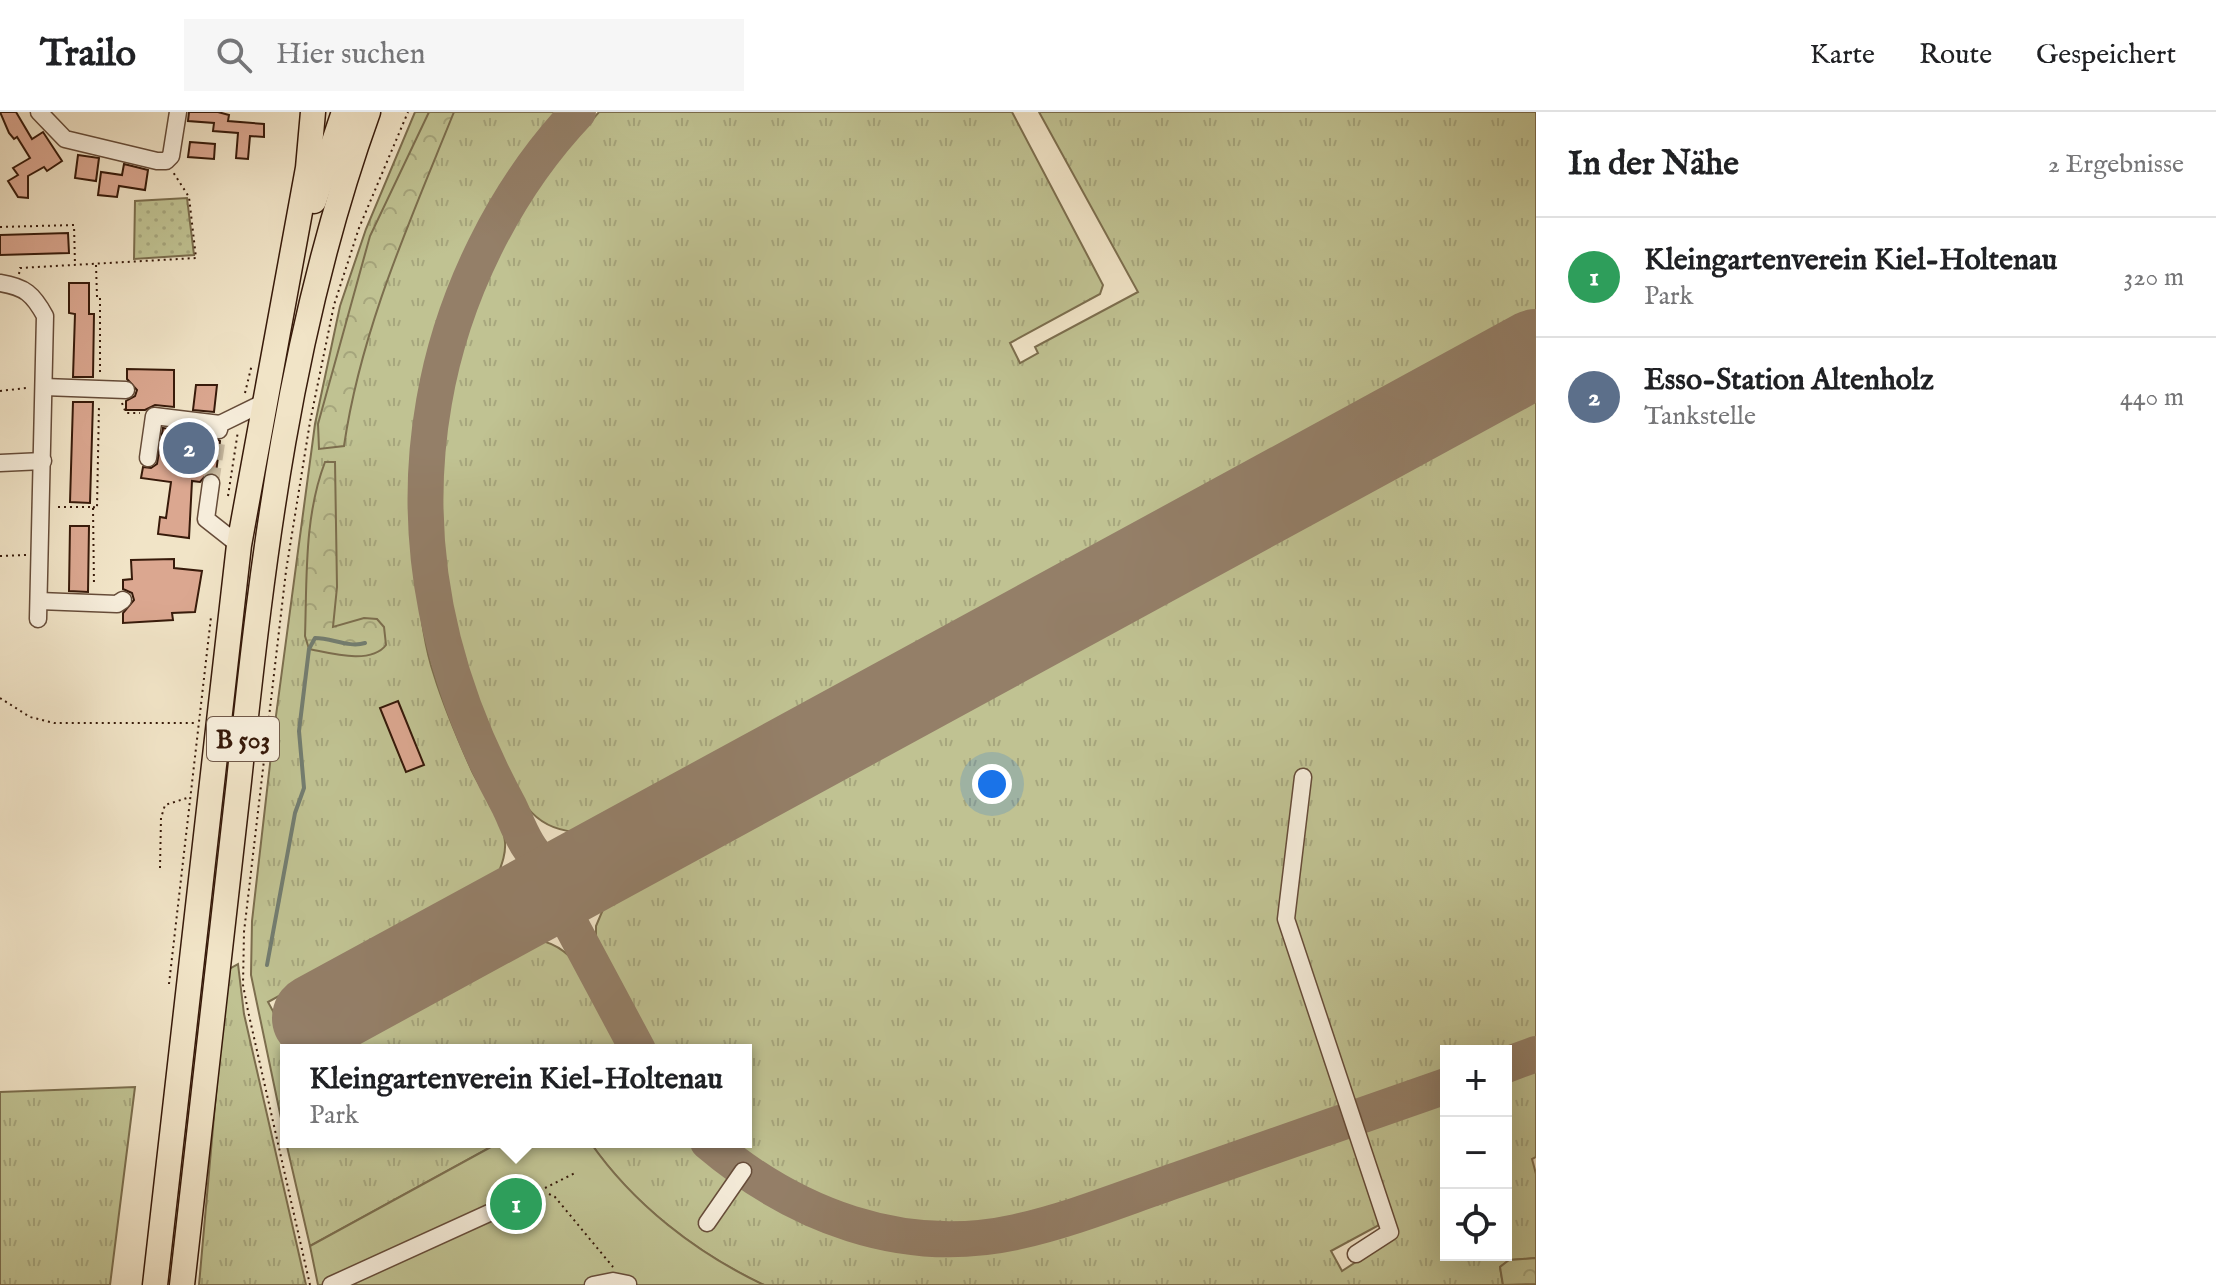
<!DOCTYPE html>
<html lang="de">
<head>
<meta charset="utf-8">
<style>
  :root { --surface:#fff; --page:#f6f6f6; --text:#202124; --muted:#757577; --line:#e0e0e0; --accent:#0f766e }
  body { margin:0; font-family:"IM FELL English",serif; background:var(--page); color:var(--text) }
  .controls { position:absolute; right:24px; bottom:24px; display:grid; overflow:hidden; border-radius:0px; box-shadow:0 8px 32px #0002 }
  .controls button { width:72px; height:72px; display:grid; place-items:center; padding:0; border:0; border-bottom:2px solid var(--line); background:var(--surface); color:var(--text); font:40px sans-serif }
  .you { position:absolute; left:992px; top:672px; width:28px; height:28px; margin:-20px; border:6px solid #fff; border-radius:50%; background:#1a73e8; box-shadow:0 0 0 12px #1a73e833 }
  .badge { display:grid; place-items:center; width:52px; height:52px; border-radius:50%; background:var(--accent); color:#fff; font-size:26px; font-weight:700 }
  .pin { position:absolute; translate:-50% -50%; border:4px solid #fff; box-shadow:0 2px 8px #0006 }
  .popup { position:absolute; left:280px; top:932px; width:472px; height:104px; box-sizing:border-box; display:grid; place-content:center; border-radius:0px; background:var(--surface); filter:drop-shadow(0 2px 6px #0005); font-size:26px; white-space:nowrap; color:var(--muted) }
  .popup b { font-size:30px; color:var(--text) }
  .popup::after { content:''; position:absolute; left:50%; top:100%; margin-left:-16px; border:16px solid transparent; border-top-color:var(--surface) }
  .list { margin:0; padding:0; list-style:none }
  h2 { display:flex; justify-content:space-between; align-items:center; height:104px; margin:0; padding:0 32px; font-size:34px }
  h2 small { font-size:26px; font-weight:400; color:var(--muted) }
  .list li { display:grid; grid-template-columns:52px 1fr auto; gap:24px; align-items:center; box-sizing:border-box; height:120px; padding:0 32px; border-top:2px solid var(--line) }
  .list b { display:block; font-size:30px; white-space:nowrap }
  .list p { margin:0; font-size:26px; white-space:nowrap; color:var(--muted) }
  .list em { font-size:26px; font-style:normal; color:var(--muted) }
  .icon { flex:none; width:44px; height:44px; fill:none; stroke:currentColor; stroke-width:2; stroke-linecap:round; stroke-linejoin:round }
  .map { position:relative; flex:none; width:1536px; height:1173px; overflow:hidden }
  header { display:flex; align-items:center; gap:48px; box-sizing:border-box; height:112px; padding:0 40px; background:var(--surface); border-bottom:2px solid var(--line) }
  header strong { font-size:38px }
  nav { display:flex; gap:44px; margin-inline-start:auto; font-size:28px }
  .search { width:560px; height:72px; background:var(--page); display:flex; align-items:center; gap:20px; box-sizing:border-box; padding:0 28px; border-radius:0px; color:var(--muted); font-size:30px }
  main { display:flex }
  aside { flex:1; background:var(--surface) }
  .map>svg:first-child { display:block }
</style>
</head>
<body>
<header>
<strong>Trailo</strong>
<div class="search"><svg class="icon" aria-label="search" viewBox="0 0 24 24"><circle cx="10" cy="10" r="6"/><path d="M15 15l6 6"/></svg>Hier suchen</div>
<nav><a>Karte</a><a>Route</a><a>Gespeichert</a></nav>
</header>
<main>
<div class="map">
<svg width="1536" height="1173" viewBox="0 0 1536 1173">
  <defs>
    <pattern id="grass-tufts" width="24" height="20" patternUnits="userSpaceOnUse" patternTransform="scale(2)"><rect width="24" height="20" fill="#c0c292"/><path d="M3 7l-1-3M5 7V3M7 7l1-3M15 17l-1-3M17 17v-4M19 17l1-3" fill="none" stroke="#a6a67d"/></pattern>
    <pattern id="forest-crowns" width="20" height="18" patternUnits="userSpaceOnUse" patternTransform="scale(2)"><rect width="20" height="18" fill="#c0c292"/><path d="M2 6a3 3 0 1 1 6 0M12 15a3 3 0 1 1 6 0" fill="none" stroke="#a6a67d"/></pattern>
    <pattern id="park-dots" width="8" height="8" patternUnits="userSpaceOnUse" patternTransform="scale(2)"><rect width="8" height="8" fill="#c0c292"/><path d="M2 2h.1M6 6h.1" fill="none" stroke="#a6a67d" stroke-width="1.8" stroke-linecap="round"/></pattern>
  </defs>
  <rect width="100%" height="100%" fill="#f1e4c7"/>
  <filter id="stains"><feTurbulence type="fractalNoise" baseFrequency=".0025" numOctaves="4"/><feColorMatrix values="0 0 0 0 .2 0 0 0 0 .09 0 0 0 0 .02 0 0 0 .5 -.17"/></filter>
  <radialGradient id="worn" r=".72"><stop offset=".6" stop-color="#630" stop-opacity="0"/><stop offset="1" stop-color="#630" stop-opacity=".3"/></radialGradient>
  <g fill="url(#grass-tufts)" stroke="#7c6e4e" stroke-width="2">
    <path d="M 415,0 L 559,0 C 445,133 395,287 416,461 C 420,494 423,531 434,563 C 444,595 458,628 472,659 C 483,682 503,704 505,730 C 506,743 501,754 497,765 L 268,890 L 294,938 L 286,938 L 286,1030 L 251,863 L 252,809 L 273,626 L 315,312 L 340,194 L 366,117 Z"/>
    <path d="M 599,0 L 1012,0 L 1103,173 L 1100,182 L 1010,231 L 1020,251 L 1038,241 L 1035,235 L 1138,180 L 1039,0 L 1536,0 L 1536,200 L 584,720 C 527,721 517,679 496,636 C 437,515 421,330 471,204 C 489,159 512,110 541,70 C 558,46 579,23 599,0 Z"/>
    <path d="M 1536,283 L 1536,928 L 1504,939 L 1446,939 L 1446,959 L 1034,1103 C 915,1125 823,1106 728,1030 L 746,1030 L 746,938 L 653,938 L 596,829 L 596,814 L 607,788 Z"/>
    <path d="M 532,828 C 581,828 605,900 625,938 L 330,938 Z"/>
    <polygon points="238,852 244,902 306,1173 199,1173 227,858"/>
    <path d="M 1536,956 L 1536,1045 L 1532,1047 L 1536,1062 L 1536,1146 L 1510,1148 L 1500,1155 L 1503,1173 L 764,1173 C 696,1141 633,1092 590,1030 L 690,1030 C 790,1118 892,1154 1026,1130 C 1069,1122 1112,1103 1153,1089 C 1218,1066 1284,1044 1349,1021 L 1381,1112 L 1331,1139 L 1342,1159 L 1394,1125 L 1363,1017 L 1446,988 L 1446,1143 L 1506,1143 L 1506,967 Z"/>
    <polygon points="135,975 110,1173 0,1173 0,980"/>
    <polygon points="286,1030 500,1030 310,1134"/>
  </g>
  <g fill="url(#forest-crowns)" stroke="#7c6e4e" stroke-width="2">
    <path d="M 429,0 L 454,0 C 410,109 361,217 344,334 L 319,337 L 318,312 L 370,124 Z"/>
    <path d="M 325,350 L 335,350 L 337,475 L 333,515 L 364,506 L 377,507 L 384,515 L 386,533 C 371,553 330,541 309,537 L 305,524 C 307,466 304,405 325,350 Z"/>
    <polygon points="1536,1146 1536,1172 1503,1173 1500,1155 1509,1148"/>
  </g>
  <polygon fill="url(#park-dots)" stroke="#7c6e4e" stroke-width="2" points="187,86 194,143 134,147 135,89"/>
  <path fill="#c0c292" stroke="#7c6e4e" stroke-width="2" d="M 500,1030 L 590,1030 C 633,1092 696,1141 764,1173 L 318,1173 L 310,1134 Z"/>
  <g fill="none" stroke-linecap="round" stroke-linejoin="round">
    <path stroke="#737d70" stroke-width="4" d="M 267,853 L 295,701 L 304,676 L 299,619 L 309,537 L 315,526 C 332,526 349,536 365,531"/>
    <g stroke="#947f68" stroke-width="36">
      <path d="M 578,0 C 504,78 452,185 434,290 C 409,432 441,569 509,694 C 517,710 527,742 544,750 C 572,763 612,741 637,730"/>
      <path d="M 616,745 C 593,761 565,778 569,809 L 638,938"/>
      <polyline points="1506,953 1536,942"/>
      <path d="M 708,1030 C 794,1103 902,1145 1016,1120 C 1071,1108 1124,1086 1177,1068 C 1267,1037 1356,1005 1446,974"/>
    </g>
    <polyline stroke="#947f68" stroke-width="88" points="316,906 1536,241"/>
  </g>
  <g fill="#dba790" stroke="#371a0a" stroke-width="2">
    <polygon points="0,0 16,0 32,27 43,20 62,49 47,59 44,55 28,64 28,86 18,85 8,69 18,63 13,56 30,46 17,25 14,27 9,21"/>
    <polygon points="189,0 218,0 229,3 228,9 264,12 264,25 250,24 248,47 236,46 238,21 213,19 214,11 188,9"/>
    <polygon points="190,30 215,32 214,47 188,45"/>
    <polygon points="78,43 99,46 96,69 75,66"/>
    <polygon points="124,52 148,58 145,78 119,74 117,85 98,83 101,60 122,63"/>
    <polygon points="68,121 69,141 0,143 0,123"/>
    <polygon points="69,171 89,171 89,202 94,202 93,265 73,265 75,202 69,201"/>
    <polygon points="127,257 174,258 174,295 155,293 145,298 126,298 126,289 135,284 137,278 127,267"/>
    <polygon points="196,273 217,273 214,300 193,298"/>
    <polygon points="73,290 93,290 90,391 70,390"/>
    <polygon points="163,316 174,318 174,355 185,356 190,319 209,322 220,329 216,361 208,361 200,370 192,369 189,426 158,422 160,405 166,406 171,370 141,366 143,355 151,356 157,352"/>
    <polygon points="70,414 89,414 88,480 69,479"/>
    <polygon points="174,447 174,456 202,459 195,500 172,501 173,508 123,511 123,501 134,488 132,481 123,477 123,468 132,467 131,448"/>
    <polygon points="398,589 424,653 406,660 380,596"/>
  </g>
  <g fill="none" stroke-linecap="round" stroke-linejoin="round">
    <polyline stroke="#ccbca1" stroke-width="16" stroke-dasharray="16 8" stroke-linecap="butt" points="211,371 219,318"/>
    <g stroke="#664c39" stroke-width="19">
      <g id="minor">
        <polyline points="39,0 65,27 157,49 166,49 171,44 178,0"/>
        <path d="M 0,171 C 25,175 33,182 45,204 L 38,507"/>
        <polyline points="44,275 126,278"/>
        <polyline points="219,318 220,312 263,291"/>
        <polyline points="148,346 154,304 220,312"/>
        <polyline points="0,351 43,349"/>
        <polyline points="211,371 206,407 239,433"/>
        <polyline points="39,489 117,492 123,488"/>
        <polyline points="1303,665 1286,807 1390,1120 1356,1142"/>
        <polyline points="707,1111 743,1059"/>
        <polyline points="331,1173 533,1081"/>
        <polyline points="593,1173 613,1169 628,1172"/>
      </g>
    </g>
    <g stroke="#371a0a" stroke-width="27">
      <g id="highway">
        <polyline points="314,89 344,0"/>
        <polyline points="155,1173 239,433 308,56 313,0"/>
        <path d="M 182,1173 C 201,1005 220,837 239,669 C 263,441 290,216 368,0"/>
      </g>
    </g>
    <g stroke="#371a0a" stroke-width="2" stroke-dasharray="2 4" stroke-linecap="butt">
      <polyline points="0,115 74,113 75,153"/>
      <polyline points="96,153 97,185 100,185 100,263"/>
      <polyline points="19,162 20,156 196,146 189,85 173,60"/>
      <polyline points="0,279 26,276"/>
      <polyline points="245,281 252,252"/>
      <polyline points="122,291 126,301 140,301"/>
      <polyline points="228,384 238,319"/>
      <polyline points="58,395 93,395 94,474"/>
      <polyline points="93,395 97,396 99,293"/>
      <polyline points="0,444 26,443"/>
      <polyline points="0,586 30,605 54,611 196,611"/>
      <polyline points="160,756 161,706 165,693 187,686"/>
      <polyline points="169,872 211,505"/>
      <polyline points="545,1076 577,1060"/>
      <polyline points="549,1082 555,1085 613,1155"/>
      <polyline points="310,1173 248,899 243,873 244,820 286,459 310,310 334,193 359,116 408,0"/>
    </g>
    <use href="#minor" stroke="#f6eddb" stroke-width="16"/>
    <use href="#highway" stroke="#f1e4c7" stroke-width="24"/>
  </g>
  <g text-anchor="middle" stroke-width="6" stroke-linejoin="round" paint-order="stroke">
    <rect fill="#f6eddb" stroke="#705949" stroke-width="2" x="207" y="605" width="72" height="44" rx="6"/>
    <g font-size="26" font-weight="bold" fill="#371a0a">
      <text x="243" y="636">B 503</text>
    </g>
  </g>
  <rect width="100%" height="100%" filter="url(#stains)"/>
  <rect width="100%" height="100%" fill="url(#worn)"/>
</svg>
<div class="controls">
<button>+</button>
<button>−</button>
<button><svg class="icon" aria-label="locate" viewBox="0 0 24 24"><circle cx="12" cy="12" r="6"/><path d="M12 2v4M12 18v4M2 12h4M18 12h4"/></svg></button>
</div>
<div class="you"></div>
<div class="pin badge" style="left:516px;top:1092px;background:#2e9e5b">1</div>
<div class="popup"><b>Kleingartenverein Kiel-Holtenau</b>Park</div>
<div class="pin badge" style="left:189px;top:336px;background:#5c6f8a">2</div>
</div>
<aside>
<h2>In der Nähe<small>2 Ergebnisse</small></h2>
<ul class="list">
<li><span class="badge" style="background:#2e9e5b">1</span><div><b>Kleingartenverein Kiel-Holtenau</b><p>Park</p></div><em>320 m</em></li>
<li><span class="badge" style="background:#5c6f8a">2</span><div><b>Esso-Station Altenholz</b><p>Tankstelle</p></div><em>440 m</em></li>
</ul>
</aside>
</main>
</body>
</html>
